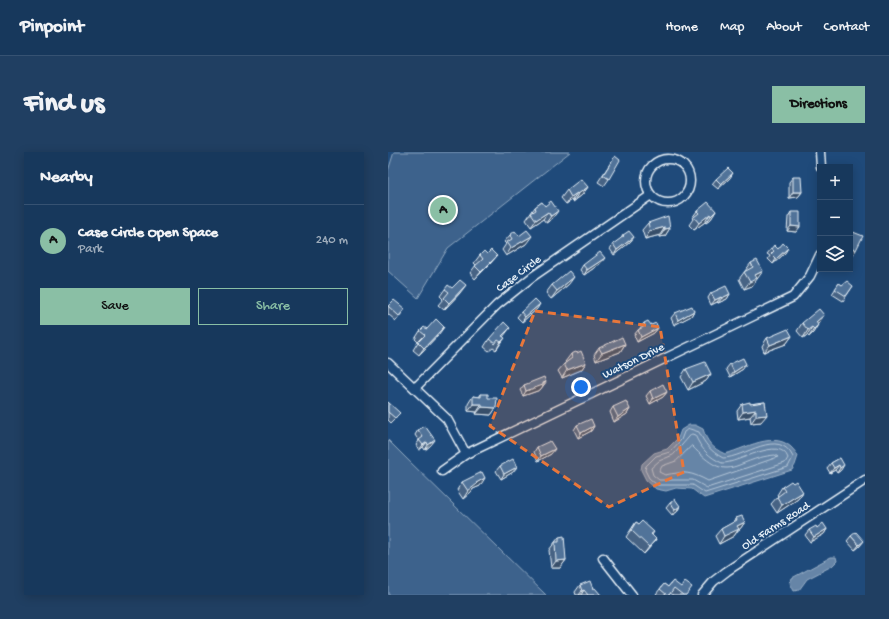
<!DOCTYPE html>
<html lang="en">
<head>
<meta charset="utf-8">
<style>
  :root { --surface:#17385c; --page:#203f62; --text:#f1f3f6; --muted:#9eacbb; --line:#365272; --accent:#8abfa5 }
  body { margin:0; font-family:"Gochi Hand",sans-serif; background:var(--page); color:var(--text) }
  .controls { position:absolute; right:12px; top:12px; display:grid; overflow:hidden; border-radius:0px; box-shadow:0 2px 10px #0003 }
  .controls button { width:36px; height:36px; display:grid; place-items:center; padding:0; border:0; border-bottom:1px solid var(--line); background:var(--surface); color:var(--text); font:20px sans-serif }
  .you { position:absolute; left:193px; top:235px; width:14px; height:14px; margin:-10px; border:3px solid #fff; border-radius:50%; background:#1a73e8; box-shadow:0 0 0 6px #1a73e833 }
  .badge { display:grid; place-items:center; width:26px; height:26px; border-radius:50%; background:var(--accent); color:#111; font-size:13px; font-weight:700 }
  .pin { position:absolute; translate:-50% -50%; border:2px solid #fff; box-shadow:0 1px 4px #0006 }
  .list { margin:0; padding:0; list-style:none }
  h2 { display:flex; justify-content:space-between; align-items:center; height:52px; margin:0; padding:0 16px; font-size:17px }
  h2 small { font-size:13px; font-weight:400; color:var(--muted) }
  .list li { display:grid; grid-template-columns:26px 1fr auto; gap:12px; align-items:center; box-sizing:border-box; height:72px; padding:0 16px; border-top:1px solid var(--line) }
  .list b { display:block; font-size:15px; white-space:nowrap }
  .list p { margin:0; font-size:13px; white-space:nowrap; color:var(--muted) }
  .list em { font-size:13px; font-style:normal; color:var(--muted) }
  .actions { display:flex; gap:8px; padding:12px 16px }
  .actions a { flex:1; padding:9px 0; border:1px solid var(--accent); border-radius:0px; text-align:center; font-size:14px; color:var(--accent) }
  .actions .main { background:var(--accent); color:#111 }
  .icon { flex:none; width:22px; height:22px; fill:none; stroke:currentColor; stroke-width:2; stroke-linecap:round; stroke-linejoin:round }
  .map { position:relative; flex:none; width:477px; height:443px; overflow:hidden; border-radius:0px }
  header { display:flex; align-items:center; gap:24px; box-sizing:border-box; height:56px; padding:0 20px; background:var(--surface); border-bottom:1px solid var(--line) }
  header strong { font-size:19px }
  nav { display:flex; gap:22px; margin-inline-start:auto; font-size:14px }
  .intro { display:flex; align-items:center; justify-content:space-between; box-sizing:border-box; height:96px; padding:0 24px }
  h1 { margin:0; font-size:28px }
  .button { padding:10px 18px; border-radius:0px; background:var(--accent); color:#111; font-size:14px; font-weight:700 }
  main { display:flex; gap:24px; padding:0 24px }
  aside { flex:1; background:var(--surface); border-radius:0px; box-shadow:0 2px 10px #0003 }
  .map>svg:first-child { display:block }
</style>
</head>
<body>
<header>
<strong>Pinpoint</strong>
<nav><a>Home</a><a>Map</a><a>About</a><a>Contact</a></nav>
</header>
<div class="intro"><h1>Find us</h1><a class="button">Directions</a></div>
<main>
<aside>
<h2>Nearby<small></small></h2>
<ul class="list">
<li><span class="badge">A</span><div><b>Case Circle Open Space</b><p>Park</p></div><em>240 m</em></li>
</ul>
<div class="actions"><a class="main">Save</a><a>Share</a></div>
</aside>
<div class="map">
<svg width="477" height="443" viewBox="0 0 477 443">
  <rect width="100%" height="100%" fill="#1f4a7a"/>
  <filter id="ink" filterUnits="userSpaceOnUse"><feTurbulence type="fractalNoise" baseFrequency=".025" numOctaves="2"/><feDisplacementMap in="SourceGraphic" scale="8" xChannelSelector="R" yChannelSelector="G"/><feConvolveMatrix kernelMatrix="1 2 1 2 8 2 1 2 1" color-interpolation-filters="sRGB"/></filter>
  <g filter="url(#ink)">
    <g fill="#3c628c" stroke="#92aac2">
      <polygon points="6,0 182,0 60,96 30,146 0,119 0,19"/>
      <polygon points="0,288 18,306 158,443 0,443"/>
    </g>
    <g fill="#6685a7" stroke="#9ab0c7">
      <path d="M 301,273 L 307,273 L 315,277 C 319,290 324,296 337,302 C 362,295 393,274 410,304 L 407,313 L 404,318 L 316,346 L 304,337 L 288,336 L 278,339 L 268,337 L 258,328 L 253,318 L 254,312 L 266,301 L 279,297 L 290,286 L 293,278 Z"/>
      <polygon points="443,405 448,405 449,409 444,414 419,427 411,438 406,439 402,431 404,426"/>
    </g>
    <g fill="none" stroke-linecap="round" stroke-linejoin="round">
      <g stroke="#b4c6d8" stroke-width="1">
        <path d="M 302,277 L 311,280 C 317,292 322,299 335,306 C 356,306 391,275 405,305 L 400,315 L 317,341 L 305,333 L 269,333 L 261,326 L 257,318 L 258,314 L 268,304 L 282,300 L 293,288 L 296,280 Z"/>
        <path d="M 304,282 L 307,283 C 313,297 321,305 334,311 C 350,312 392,283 400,306 L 397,311 L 319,336 L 305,328 L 271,328 L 265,323 L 263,316 L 271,309 L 285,303 Z"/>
        <path d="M 304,294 C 343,335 344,307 387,303 L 390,305 L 320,329 C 303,320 296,319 277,323 L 271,320 L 274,314 L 288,309 Z"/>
      </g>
      <g stroke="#e8f1f8" stroke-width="11">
        <g id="minor">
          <polyline points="432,0 433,15"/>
          <circle cx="280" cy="29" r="22"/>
          <polyline points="0,211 59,267 78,302"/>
          <polyline points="27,236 109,153 144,125 263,43"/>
          <polyline points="54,319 78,302 405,145 422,124 432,103"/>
          <polyline points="215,406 244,443"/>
          <polyline points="314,443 326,429 339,419 477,328"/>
        </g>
      </g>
      <use href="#minor" stroke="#1f4a7a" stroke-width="8"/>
    </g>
    <g fill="#466384" stroke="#e8f1f8">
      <polygon points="227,4 221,27 216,34 210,30"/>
      <polygon points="405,25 414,40 410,45 401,46 401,30"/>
      <polygon points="342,26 330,37 324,32 328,27"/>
      <polygon points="200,35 194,43 185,50 184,48 178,52 173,46 179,38"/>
      <polygon points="154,50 164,67 158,71 155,67 143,75 138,68 147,55"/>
      <polygon points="309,59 328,59 323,67 318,71 317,70 306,78 301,73 305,67 304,66"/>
      <polygon points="403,60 408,80 399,79 400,65"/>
      <polygon points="260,71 282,76 277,84 272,85 272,83 257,87 254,78"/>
      <polygon points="122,83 131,84 138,92 118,104 114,98 118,92 116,90"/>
      <polygon points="235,83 246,85 242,90 226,103 222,97 225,92 232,88"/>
      <polygon points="383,97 390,97 397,101 385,112 380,107 382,104 379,102"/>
      <polygon points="99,102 103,111 87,127 82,121 88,113 86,111 92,103"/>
      <polygon points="213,111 196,123 192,118 195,113"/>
      <polygon points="363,111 370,126 368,127 364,134 356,137 351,127"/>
      <polygon points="451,131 454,133 465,134 455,149 444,142"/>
      <polygon points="181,132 163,147 158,141 164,133"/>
      <polygon points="64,136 72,141 56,158 50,153 55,147 52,144 57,137"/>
      <polygon points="323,141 342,142 339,147 330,151 329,150 323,153 320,146"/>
      <polygon points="0,154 17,157 8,169 0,162"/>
      <polygon points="149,157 134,170 129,165 133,160"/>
      <polygon points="306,159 303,164 286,173 283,166 287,161"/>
      <polygon points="436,163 429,172 425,181 421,185 419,183 415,186 409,179 414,171"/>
      <polygon points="256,171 270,176 266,181 249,190 246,183 250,178 252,177 252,176"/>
      <polygon points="122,176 115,185 111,194 108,198 105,196 101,199 96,195 101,187"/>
      <polygon points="39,177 51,182 31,203 25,198 30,190 27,187 32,179"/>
      <polygon points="404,184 398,192 376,200 374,194 379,186"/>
      <polygon points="237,192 232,200 208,209 206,203 211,196"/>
      <polygon points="189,201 198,211 193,218 174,226 170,219 176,212 178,210 177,210 183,202"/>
      <polygon points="342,212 355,217 342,225 338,217"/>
      <polygon points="298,217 323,222 318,229 300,238 293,225"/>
      <polygon points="158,230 152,238 135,244 132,238 136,233"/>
      <polygon points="262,239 279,240 275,245 262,252 258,244"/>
      <polygon points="93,242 100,246 108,256 103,263 88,262 89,260 80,259 80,252 85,244 91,245"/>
      <polygon points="0,250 8,266 3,271 0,268"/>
      <polygon points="377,250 373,270 363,271 362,265 350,267 349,259 354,252 362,252"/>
      <polygon points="225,255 242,257 239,262 226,270 222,260"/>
      <polygon points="189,273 206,274 203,279 190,286 186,278"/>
      <polygon points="30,278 43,293 37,298 35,295 31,298 28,293 31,289 27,283"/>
      <polygon points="149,295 163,302 150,309 146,300"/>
      <polygon points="452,306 453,318 449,321 447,318 442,321 439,316 443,311"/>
      <polygon points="112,314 125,320 113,327 108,319"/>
      <polygon points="74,330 92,334 85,337 83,340 75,347 69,338"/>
      <polygon points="405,331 415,340 410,347 389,361 383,352 390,344 389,343 394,335"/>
      <polygon points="282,351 292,354 289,360 284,363 278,356"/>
      <polygon points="348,366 357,370 352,377 350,378 346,384 331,392 327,384 333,377 346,370"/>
      <polygon points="248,370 251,372 266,380 264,383 268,387 263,394 256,402 238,385"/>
      <polygon points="429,376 439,377 436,382 422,390 417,383 421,378"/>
      <polygon points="463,384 472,394 467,398 459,389"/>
      <polygon points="171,385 178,408 172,416 163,416 161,398"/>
      <polygon points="285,429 298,443 285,443 282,441 281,443 269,443 268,442 276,432 280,435"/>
      <polygon points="192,433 205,437 213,443 188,443 187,440"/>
    </g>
    <g fill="#39506b" stroke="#e8f1f8">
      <polygon points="345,21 342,26 330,37 333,32"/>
      <polygon points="200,35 194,43 185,50 190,42"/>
      <polygon points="405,40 414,40 410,45 401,46"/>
      <polygon points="189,41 184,48 178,52 183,45"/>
      <polygon points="170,59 164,67 158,71 163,64"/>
      <polygon points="328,59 323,67 318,71 323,64"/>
      <polygon points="160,60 155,67 143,75 148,68"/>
      <polygon points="322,62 317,70 306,78 311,71"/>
      <polygon points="403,74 412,75 408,80 399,79"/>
      <polygon points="277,75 272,83 257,87 262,79"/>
      <polygon points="282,76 277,84 272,85 277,77"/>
      <polygon points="144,84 138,92 118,104 123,96"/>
      <polygon points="246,85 242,90 226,103 229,98"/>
      <polygon points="462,95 468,98 465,103 462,102"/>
      <polygon points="400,96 397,101 385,112 388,107"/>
      <polygon points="109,104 103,111 87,127 93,120"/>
      <polygon points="217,106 213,111 196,123 199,118"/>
      <polygon points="375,119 364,134 356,137 367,123"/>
      <polygon points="186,125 181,132 163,147 169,139"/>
      <polygon points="78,133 72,141 56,158 61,151"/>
      <polygon points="342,142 339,147 330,151 334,146"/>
      <polygon points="333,145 329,150 323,153 327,148"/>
      <polygon points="152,152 149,157 134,170 137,165"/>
      <polygon points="306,159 303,164 286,173 290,168"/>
      <polygon points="436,163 431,171 425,176 428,170"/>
      <polygon points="430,173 425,181 421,185 426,177"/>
      <polygon points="56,175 51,182 31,203 36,196"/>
      <polygon points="424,175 419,183 415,186 420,178"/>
      <polygon points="270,176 266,181 249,190 253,185"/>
      <polygon points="404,184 398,192 376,200 382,193"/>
      <polygon points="117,186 108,198 113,190"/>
      <polygon points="237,192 232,200 208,209 214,201"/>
      <polygon points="198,211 193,218 174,226 179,218"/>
      <polygon points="358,212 355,217 342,225 346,220"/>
      <polygon points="323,222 318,229 300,238 305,230"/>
      <polygon points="158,230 152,238 135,244 138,239"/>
      <polygon points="279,240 275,245 262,252 265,247"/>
      <polygon points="85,252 94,252 89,260 80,259"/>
      <polygon points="94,255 108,256 103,263 88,262"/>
      <polygon points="242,257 239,262 226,270 230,265"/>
      <polygon points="368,258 362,265 350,267 355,260"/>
      <polygon points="379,263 373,270 363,271 368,264"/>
      <polygon points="206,274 203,279 190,286 193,281"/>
      <polygon points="47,288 43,293 37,298 40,293"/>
      <polygon points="39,290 35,295 31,298 35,293"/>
      <polygon points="167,297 163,302 150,309 153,304"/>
      <polygon points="451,313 447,318 442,321 446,316"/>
      <polygon points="456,313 453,318 449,321 452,316"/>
      <polygon points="129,315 125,320 113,327 116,322"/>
      <polygon points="97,326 92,334 85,337 83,340 75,347 80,339 88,331"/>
      <polygon points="415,340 410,347 389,361 394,353"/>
      <polygon points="292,354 289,360 284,363 287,358"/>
      <polygon points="357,370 352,377 350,378 346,384 331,392 336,384 349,374"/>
      <polygon points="439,377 436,382 422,390 426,385"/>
      <polygon points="268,387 263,394 256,402 261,395"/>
      <polygon points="476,389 472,394 467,398 471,393"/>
      <polygon points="178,408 172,416 163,416 168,409"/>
      <polygon points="196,438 193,443 191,443 194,439"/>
    </g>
    <g fill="#517399" stroke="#e8f1f8">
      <polygon points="227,4 232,8 221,27 215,23"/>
      <polygon points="340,16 345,21 333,32 328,27"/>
      <polygon points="405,25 413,25 414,40 405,40"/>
      <polygon points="193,27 200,35 190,42 189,41 183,45 179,38"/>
      <polygon points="163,49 170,59 163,64 160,60 148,68 143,61 148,58 147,55 154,50 157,54"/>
      <polygon points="320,50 328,59 323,64 322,62 311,71 306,65 311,61 309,59"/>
      <polygon points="403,60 412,60 412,75 403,74"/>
      <polygon points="280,64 282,76 277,77 277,75 262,79 260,71"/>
      <polygon points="139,78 144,84 123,96 119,90 124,87 122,83 127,79 131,84"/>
      <polygon points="241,79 246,85 229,98 225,92 236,84 235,83"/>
      <polygon points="465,80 475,84 468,98 462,95 462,89"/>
      <polygon points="395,91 400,96 388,107 383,102 386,99 383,97 386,93 390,97"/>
      <polygon points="103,98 109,104 93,120 87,114 95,107 92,103 96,99 99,102"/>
      <polygon points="212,100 217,106 199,118 195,113"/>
      <polygon points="369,108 375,119 367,123 369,126 362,130 356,120 365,115 363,111"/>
      <polygon points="181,119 186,125 169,139 164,133"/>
      <polygon points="72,128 78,133 61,151 56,146 61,140 57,137 60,133 64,136"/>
      <polygon points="459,129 465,134 458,144 447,137 451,131 454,133"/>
      <polygon points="338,134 342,142 334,146 333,145 327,148 323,141"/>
      <polygon points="147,147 152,152 137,165 133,160"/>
      <polygon points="6,148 17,157 11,164 0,154"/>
      <polygon points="304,154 306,159 290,168 287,161"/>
      <polygon points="431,157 436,163 428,170 430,173 426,177 424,175 420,178 414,171"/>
      <polygon points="48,167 56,175 36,196 30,190 37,183 32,179 36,175 39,177"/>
      <polygon points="260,169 263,173 268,171 270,176 253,185 250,178 257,174 256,171"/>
      <polygon points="116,170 122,176 114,184 117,186 113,190 110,188 107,192 101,187"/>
      <polygon points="400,177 404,184 382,193 379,186"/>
      <polygon points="234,185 237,192 214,201 211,196"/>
      <polygon points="193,199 198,211 179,218 176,212 184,206 183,202 188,200 189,201"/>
      <polygon points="355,206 358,212 346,220 342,212"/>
      <polygon points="317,210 323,222 305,230 298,217"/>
      <polygon points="156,225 158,230 155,231 155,233 138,239 136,233"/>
      <polygon points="275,232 279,240 265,247 262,239"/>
      <polygon points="93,242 100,242 100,246 109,246 108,256 94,255 94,252 85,252 85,244 93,245"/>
      <polygon points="238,249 242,257 230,265 225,255"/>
      <polygon points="0,250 12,261 7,266 0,260"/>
      <polygon points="362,250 362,252 377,250 379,263 368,264 368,258 355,260 354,252"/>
      <polygon points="203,267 206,274 193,281 189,273"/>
      <polygon points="37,274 47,288 40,293 39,290 35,293 31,288 35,285 30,278"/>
      <polygon points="162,289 167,297 153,304 149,295"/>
      <polygon points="452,306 456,313 452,316 451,313 446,316 443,311"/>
      <polygon points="125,307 129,315 116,322 112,314"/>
      <polygon points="94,320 97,326 88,331 89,332 80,339 74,330"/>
      <polygon points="403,329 405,331 408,329 415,340 394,353 389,345 397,339 394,335"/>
      <polygon points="287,347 292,354 287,358 282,351"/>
      <polygon points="354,364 357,370 349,374 351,377 336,384 333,377 349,368 348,366"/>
      <polygon points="254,369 266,380 263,382 268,387 261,395 243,378 248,370 251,372"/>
      <polygon points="435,371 439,377 426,385 421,378 428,374 429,376"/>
      <polygon points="468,380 476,389 471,393 463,384"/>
      <polygon points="176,384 178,408 168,409 167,390 171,390 171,385"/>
      <polygon points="202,429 205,437 207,436 213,443 200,443 196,438 194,439 192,433"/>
      <polygon points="285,429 293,435 297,430 304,435 298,443 295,443 286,436 281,443 279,443 272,437 276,432 280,435"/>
    </g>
  </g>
  <path fill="#e8773b" fill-opacity="0.2" stroke="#e8773b" stroke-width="3" stroke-dasharray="8 5" stroke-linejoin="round" d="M 147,159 L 272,175 L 296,320 L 221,355 L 102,274 Z"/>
  <g text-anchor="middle" stroke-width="4" stroke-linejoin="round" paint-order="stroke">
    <g font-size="12" fill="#e8f1f8" stroke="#1f4a7a">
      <text transform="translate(130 121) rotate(-37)" y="4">Case Circle</text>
      <text transform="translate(245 208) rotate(-26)" y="4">Watson Drive</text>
      <text transform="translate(387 373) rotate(-33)" y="4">Old Farms Road</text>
    </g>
  </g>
</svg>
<div class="controls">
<button>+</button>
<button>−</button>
<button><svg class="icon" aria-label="layers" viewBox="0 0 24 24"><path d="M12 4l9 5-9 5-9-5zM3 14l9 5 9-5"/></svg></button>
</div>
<div class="you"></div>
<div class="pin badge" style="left:55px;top:58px">A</div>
</div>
</main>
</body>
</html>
